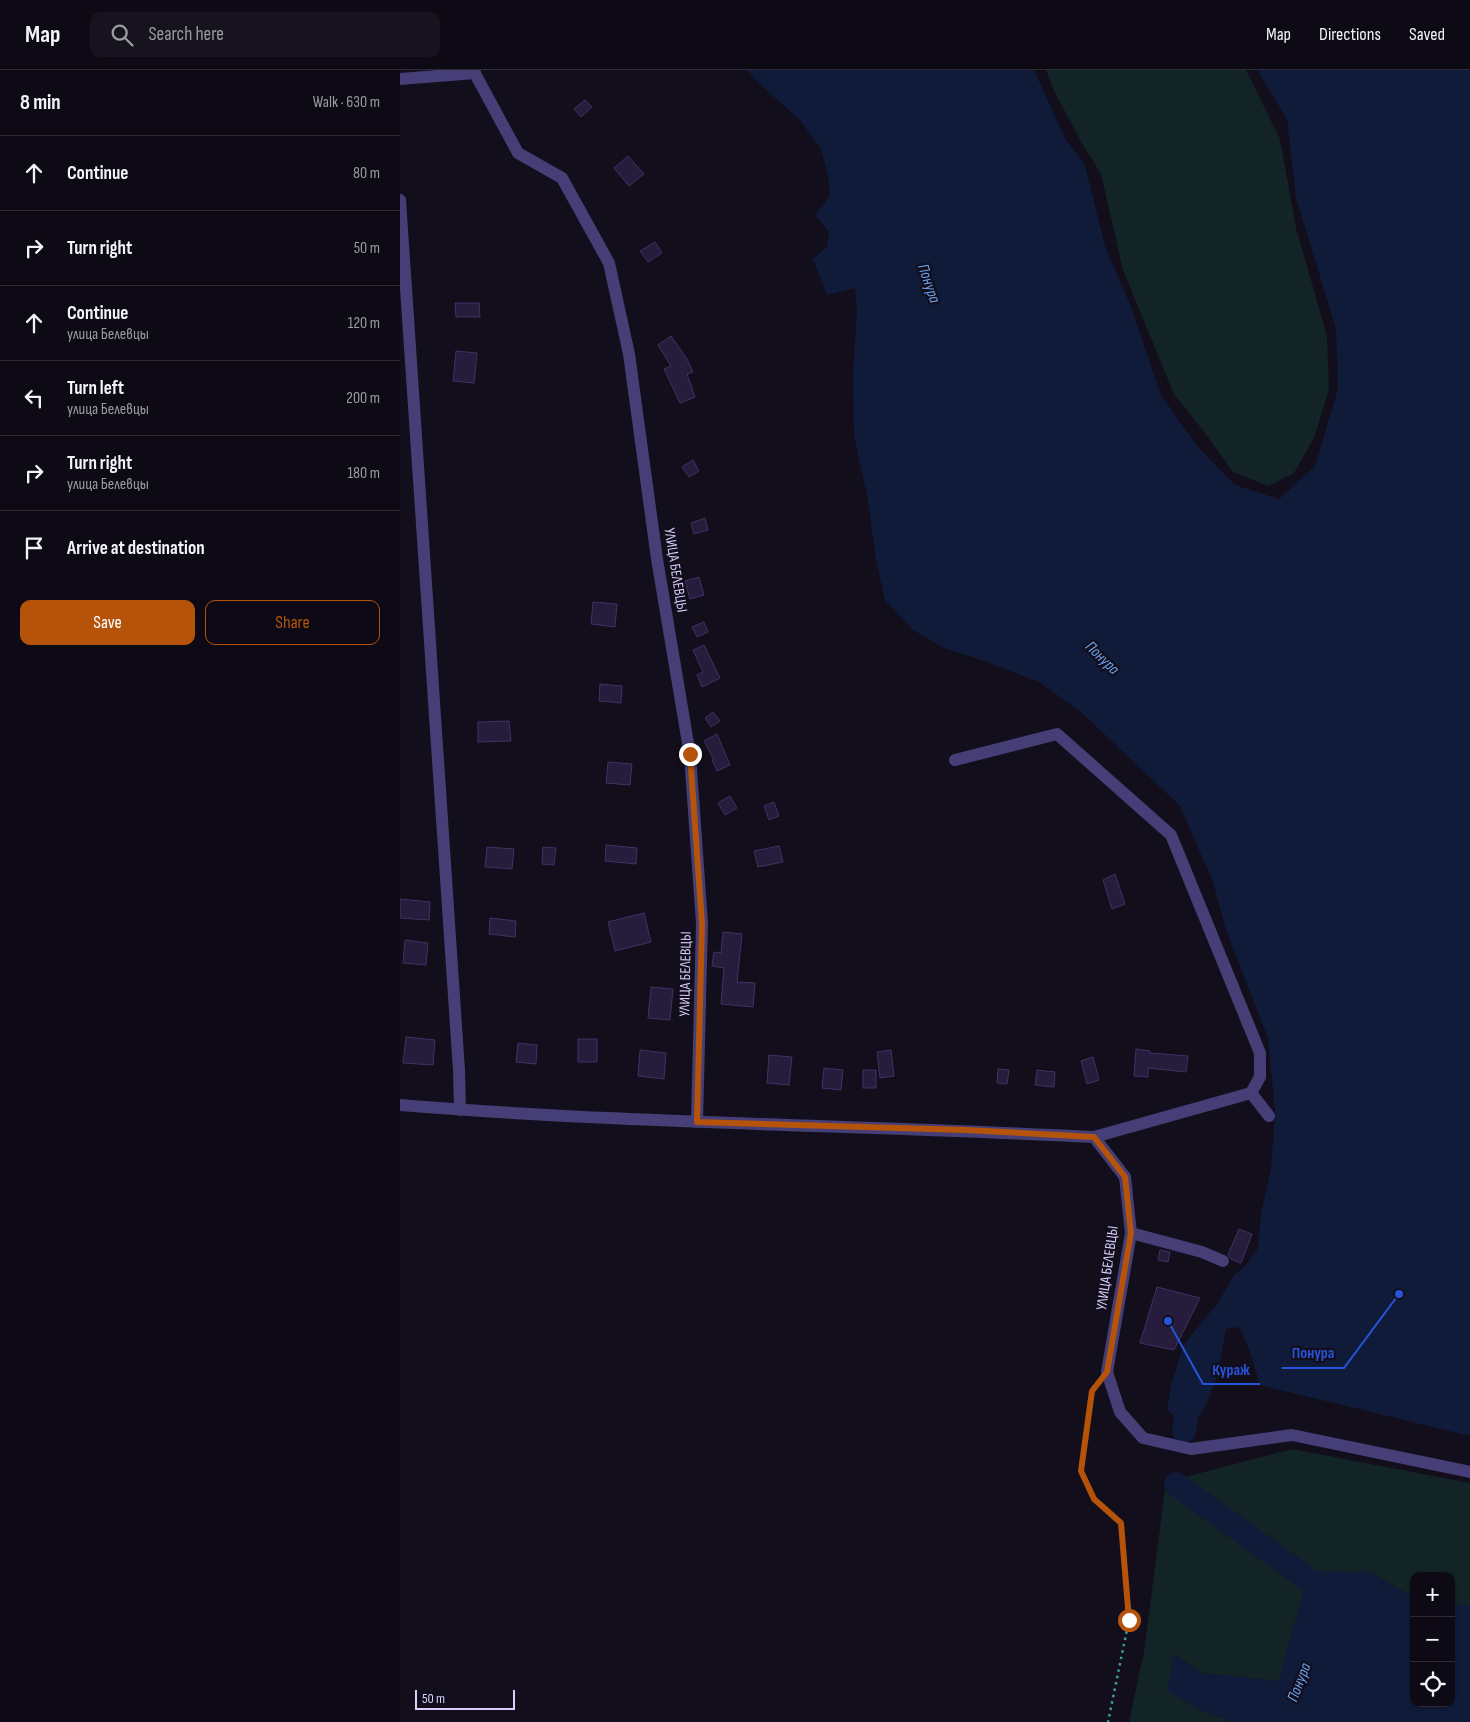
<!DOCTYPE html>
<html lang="en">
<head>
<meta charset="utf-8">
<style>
  :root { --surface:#0e0a15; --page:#17131e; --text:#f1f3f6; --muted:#9b9aa0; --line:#2e2b34; --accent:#b45309 }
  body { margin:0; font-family:"Sofia Sans Condensed",sans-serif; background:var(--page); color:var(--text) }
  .controls { position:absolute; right:15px; bottom:15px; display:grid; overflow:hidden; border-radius:10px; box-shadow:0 1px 4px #0004 }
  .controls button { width:45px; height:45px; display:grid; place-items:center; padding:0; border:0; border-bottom:1px solid var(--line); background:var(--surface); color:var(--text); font:25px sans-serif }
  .scale { position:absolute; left:15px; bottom:12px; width:100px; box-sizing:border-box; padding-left:5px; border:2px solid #d8cffa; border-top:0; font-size:14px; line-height:18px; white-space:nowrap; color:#d8cffa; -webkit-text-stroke:4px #120e1c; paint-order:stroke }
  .stop { position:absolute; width:15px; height:15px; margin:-11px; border:4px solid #b45309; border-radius:50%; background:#fff }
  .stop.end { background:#b45309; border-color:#fff; box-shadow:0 1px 5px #0008 }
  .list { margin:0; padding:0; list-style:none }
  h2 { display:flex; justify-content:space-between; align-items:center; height:65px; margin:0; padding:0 20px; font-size:21px }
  h2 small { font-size:16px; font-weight:400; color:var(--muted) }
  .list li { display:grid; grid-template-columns:32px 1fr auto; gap:15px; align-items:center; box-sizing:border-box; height:75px; padding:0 20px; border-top:1px solid var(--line) }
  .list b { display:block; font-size:19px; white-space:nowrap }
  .list p { margin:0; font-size:16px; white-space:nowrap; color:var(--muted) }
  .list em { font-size:16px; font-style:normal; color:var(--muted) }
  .actions { display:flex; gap:10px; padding:15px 20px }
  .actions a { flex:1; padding:11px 0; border:1px solid var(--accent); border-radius:10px; text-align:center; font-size:18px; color:var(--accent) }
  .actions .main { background:var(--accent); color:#fff }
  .icon { flex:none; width:28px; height:28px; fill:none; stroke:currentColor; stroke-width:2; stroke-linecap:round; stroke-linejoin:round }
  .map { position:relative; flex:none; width:1070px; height:1652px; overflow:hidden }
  header { display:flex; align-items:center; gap:30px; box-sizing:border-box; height:70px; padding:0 25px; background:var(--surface); border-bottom:1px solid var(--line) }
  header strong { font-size:24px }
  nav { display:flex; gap:28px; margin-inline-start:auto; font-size:18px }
  .search { width:350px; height:45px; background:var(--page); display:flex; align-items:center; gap:12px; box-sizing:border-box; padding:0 18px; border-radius:10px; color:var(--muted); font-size:19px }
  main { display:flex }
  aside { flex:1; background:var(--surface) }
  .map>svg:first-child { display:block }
</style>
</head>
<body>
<header>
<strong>Map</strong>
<div class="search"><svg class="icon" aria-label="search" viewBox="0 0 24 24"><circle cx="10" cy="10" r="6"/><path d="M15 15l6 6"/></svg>Search here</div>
<nav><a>Map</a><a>Directions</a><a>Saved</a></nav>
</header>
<main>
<aside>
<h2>8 min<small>Walk · 630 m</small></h2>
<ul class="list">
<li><svg class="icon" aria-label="ahead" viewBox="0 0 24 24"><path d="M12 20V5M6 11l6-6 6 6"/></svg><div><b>Continue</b></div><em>80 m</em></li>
<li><svg class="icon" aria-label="right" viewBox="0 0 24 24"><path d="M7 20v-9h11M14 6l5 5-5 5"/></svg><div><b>Turn right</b></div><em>50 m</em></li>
<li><svg class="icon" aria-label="ahead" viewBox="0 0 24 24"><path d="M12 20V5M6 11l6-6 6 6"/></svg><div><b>Continue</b><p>улица Белевцы</p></div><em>120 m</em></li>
<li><svg class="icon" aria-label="left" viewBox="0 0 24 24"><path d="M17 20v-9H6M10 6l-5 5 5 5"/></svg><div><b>Turn left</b><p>улица Белевцы</p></div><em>200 m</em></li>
<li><svg class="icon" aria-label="right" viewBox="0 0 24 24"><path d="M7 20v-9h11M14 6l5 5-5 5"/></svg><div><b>Turn right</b><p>улица Белевцы</p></div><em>180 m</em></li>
<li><svg class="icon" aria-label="arrive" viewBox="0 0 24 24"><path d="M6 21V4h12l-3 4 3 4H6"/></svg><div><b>Arrive at destination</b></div></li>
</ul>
<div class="actions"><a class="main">Save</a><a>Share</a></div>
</aside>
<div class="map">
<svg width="1070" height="1652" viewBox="0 0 1070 1652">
  <rect width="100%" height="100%" fill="#120e1c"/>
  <g fill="#122426">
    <polygon points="646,0 846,0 880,69 896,158 927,266 929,319 914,368 894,403 868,416 833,402 802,359 774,324 723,200 701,104 683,75 654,21"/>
    <polygon points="892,1379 1070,1413 1070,1535 1051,1535 1051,1506 1014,1506 1014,1527 969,1502 878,1611 801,1603 774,1584 802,1641 833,1652 729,1652 744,1582 766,1412"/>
  </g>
  <g fill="#101b39">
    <polygon points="346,0 634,0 665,68 685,95 705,176 731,237 761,325 797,376 835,415 879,429 915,396 938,319 936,259 896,128 887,49 857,0 1070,0 1070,1366 860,1315 848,1276 839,1257 826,1259 817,1307 806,1334 795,1353 778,1350 767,1340 771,1315 783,1276 819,1231 834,1205 845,1196 858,1178 861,1143 871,1099 875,1043 868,968 826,860 813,812 780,736 681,642 639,612 587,592 544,578 513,560 485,530 476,489 467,425 454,366 453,306 457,240 455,218 427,225 413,189 427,177 429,162 415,145 430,126 428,106 421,79 399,49 364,18"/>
    <polygon points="909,1501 969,1502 1014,1527 1014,1633 1051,1633 1051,1535 1070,1535 1070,1652 833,1652 802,1641 767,1621 774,1584 802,1603 878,1611"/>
  </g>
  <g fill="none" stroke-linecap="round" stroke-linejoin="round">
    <g stroke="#101b39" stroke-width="24">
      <polyline points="784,1361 791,1319"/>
      <polyline points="776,1414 931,1526 930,1529"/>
    </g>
  </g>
  <g fill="#261c3b" stroke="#413165">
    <polygon points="185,30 192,37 181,47 174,39"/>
    <polygon points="228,86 244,104 229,116 214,98"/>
    <polygon points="255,172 262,183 248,192 240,181"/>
    <polygon points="55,233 79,233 80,247 56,247"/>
    <polygon points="271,266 287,289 293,302 287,304 295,327 280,333 264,299 271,296 258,275"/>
    <polygon points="56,281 77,283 74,313 53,311"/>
    <polygon points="293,390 299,401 289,407 282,397"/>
    <polygon points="305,448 308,460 294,464 291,453"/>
    <polygon points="299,507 304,525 290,529 285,511"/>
    <polygon points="193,532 217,534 215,557 191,554"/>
    <polygon points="304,552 308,562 297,567 292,557"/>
    <polygon points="304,575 320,608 302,617 297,605 303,602 293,580"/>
    <polygon points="200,614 222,616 221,633 199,631"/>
    <polygon points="313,642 320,651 311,657 305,648"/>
    <polygon points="109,651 111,671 78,672 78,652"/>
    <polygon points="317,664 330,695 317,701 312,690 314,690 304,671"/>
    <polygon points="208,692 232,694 230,715 206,713"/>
    <polygon points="330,726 337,738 325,745 318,733"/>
    <polygon points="374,732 379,746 369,750 364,736"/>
    <polygon points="206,775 237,778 236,794 205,791"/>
    <polygon points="379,776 383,792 358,797 354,781"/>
    <polygon points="87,777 114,779 112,799 85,797"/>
    <polygon points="143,777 156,778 154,795 142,794"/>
    <polygon points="715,804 725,834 712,839 703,810"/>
    <polygon points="0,829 30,832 29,850 0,848"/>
    <polygon points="244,843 251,872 215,881 208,852"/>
    <polygon points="90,848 116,851 115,867 89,864"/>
    <polygon points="323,862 342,864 337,912 355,913 353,937 321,934 324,898 312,896 314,882 321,883"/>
    <polygon points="5,870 28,873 26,895 3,893"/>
    <polygon points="251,917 273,919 270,950 248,948"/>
    <polygon points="6,967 35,970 33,995 3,993"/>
    <rect x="178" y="969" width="19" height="23"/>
    <polygon points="118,973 137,975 136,994 116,992"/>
    <polygon points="736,979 750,981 750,983 788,986 786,1002 748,998 748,1007 734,1006"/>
    <polygon points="240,980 266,983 264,1009 238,1006"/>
    <polygon points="491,980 494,1006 480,1008 477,982"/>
    <polygon points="369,985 392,987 389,1015 367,1013"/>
    <polygon points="693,987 699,1010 687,1014 681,991"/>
    <polygon points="424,998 443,1000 441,1020 422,1018"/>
    <polygon points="598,999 609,1000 607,1014 597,1013"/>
    <rect x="463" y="1000" width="13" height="18"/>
    <polygon points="637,1000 655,1002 654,1017 635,1015"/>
    <polygon points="839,1159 852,1164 841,1193 831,1189 828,1185"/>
    <polygon points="760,1180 770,1182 768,1192 758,1190"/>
    <polygon points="757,1217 800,1228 774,1280 740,1273"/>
  </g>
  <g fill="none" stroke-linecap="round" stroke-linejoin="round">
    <polyline stroke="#3a9da2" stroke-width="2.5" stroke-dasharray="2.5 4" stroke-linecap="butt" points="698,1313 692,1321 681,1401 694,1429 721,1453 729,1550 708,1652"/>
    <g stroke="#463e76" stroke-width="12">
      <polyline points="73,0 118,83 162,108 209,193 229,284 257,489 290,685 302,853 297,1052"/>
      <polyline points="0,9 75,3"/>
      <polyline points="0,130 59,1000 60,1040"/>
      <polyline points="555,690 657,664 771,765 860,983 860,1007 851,1023 694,1067"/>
      <polyline points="851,1023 869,1046"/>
      <path d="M 0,1035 C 231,1054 463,1055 694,1067 L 725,1107 L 731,1163 L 707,1302 L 720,1342 L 743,1368 L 791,1379 L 892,1365 L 1070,1402"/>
      <polyline points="731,1163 802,1182 823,1191"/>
    </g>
  </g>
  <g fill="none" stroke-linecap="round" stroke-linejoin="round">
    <polyline stroke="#b45309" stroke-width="6" points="290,684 302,854 297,1052 566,1060 694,1067 725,1107 731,1163 707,1302 692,1321 681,1401 694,1429 721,1453 729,1550"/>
  </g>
  <g text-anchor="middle" stroke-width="4.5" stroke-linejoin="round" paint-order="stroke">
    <g font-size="15" fill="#d8cffa" stroke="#120e1c">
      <text transform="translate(276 500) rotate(81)" y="5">УЛИЦА БЕЛЕВЦЫ</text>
      <text transform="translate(285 904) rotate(-89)" y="5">УЛИЦА БЕЛЕВЦЫ</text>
      <text transform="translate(707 1198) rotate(-82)" y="5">УЛИЦА БЕЛЕВЦЫ</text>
    </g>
    <g font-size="16" font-style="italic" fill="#68a1ee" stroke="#120e1c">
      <text transform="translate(530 213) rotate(71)" y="6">Понура</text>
      <text transform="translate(703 587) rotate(44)" y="6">Понура</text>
      <text transform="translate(898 1612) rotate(-69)" y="6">Понура</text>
    </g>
  </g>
  <path fill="none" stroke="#2654da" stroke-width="2" d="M999 1224L944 1298H882M768 1251L803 1314H860"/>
  <g fill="#2654da" stroke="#120e1c" stroke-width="2">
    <circle cx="999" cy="1224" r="5"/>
    <circle cx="768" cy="1251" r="5"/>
  </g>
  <g font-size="16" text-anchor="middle" font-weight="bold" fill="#2654da" stroke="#120e1c" stroke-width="4.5" stroke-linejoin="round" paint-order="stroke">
    <text x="913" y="1288">Понура</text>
    <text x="831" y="1305">Кураж</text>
  </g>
</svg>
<div class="controls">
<button>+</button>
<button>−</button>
<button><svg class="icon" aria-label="locate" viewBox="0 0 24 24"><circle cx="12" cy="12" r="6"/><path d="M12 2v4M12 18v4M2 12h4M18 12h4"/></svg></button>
</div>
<div class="scale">50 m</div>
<div class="stop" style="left:729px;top:1550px"></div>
<div class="stop end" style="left:290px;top:684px"></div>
</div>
</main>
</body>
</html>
